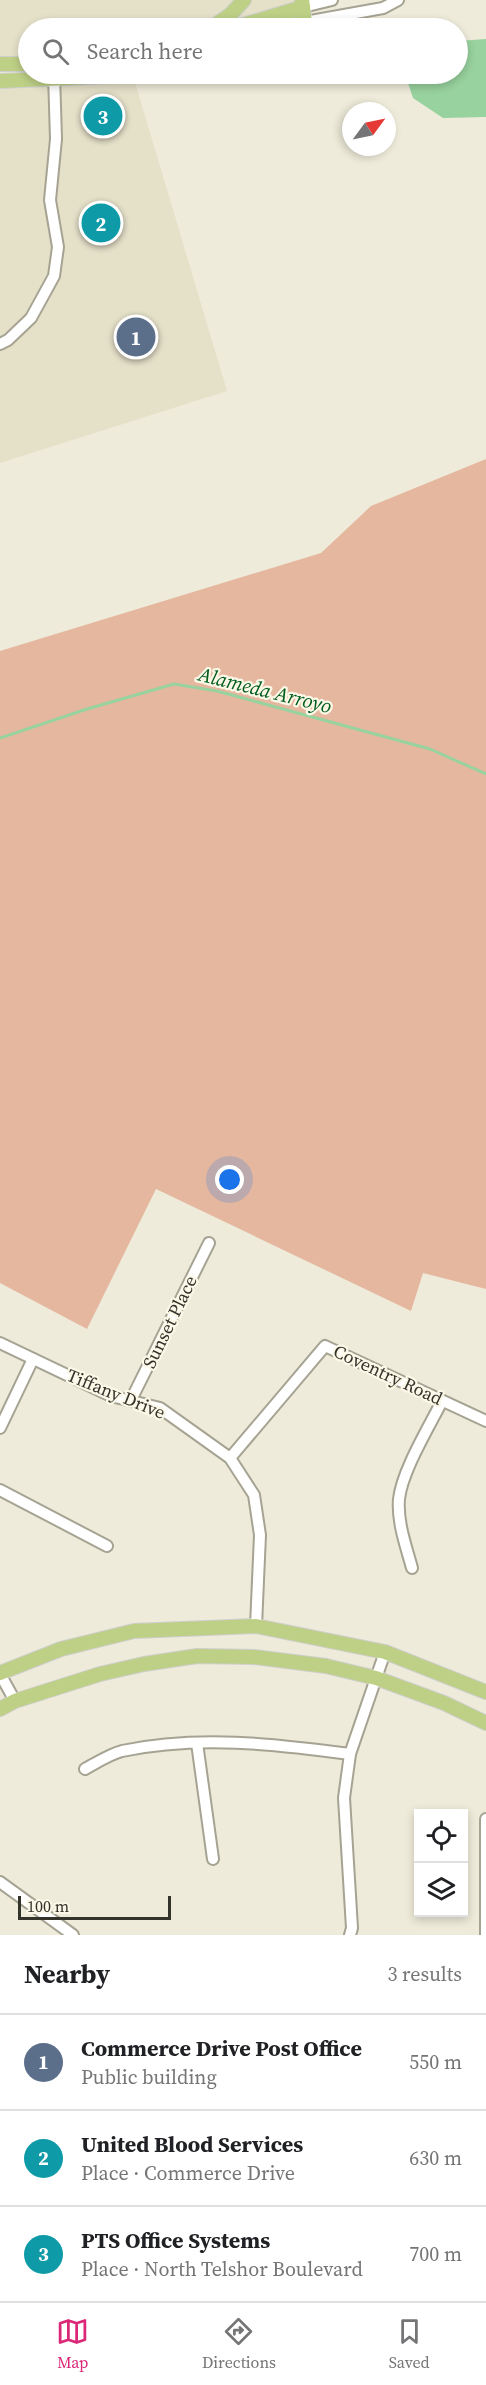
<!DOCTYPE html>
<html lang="en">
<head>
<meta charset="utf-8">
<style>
  :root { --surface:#fff; --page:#f6f6f6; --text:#202124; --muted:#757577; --line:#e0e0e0; --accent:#db2777 }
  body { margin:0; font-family:"Source Serif 4",serif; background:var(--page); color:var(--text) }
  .controls { position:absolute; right:18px; bottom:18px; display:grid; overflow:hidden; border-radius:0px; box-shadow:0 3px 9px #0003 }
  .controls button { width:54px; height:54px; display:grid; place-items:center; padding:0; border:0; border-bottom:2px solid var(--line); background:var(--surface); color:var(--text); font:30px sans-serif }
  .compass { position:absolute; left:342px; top:102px; width:54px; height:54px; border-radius:50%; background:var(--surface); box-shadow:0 3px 9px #0003; rotate:57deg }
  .scale { position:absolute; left:18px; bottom:15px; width:153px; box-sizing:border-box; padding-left:6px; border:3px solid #33322b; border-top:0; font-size:16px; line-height:21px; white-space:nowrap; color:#33322b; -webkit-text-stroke:4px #fcf8e7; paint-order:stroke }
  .you { position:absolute; left:230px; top:1180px; width:21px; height:21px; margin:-15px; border:4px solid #fff; border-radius:50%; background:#1a73e8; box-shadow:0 0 0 9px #1a73e833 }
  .badge { display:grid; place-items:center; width:39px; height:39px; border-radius:50%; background:var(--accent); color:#fff; font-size:20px; font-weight:700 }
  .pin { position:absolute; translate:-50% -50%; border:3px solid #fff; box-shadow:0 2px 6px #0006 }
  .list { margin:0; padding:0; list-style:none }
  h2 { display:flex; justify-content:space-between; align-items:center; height:78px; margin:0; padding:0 24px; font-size:26px }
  h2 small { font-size:20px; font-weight:400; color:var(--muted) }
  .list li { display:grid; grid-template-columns:39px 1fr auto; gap:18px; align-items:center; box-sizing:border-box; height:96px; padding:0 24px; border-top:2px solid var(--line) }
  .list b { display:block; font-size:22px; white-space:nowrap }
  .list p { margin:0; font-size:20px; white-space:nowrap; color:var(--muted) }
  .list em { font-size:20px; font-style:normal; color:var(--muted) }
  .icon { flex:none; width:33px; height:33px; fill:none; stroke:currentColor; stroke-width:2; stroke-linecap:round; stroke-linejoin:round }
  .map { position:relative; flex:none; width:486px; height:1935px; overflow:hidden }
  .search { position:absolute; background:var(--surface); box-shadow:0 3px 9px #0003; left:18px; right:18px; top:18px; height:66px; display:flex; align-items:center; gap:15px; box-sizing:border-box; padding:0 21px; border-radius:33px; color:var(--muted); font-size:22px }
  .sheet { height:366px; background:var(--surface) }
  nav { display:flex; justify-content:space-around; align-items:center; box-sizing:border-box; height:84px; border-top:2px solid var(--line); background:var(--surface); font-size:16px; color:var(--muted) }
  nav a { display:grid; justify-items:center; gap:3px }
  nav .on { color:var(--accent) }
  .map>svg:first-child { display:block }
</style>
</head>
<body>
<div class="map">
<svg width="486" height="1935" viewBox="0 0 486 1935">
  <rect width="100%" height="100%" fill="#eeebda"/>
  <g fill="#e5e0c8">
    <polygon points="0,0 311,0 225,28 28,28 28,55 0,57"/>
    <polygon points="134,79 227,391 0,463 0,85"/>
  </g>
  <polygon fill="#e5b79f" points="486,459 486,1289 423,1273 411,1311 156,1189 87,1329 0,1283 0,651 321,553 371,506"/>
  <polygon fill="#98d29e" points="486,39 486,117 443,118 413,98 405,74 458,74 458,41"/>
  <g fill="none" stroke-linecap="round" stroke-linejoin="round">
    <polyline stroke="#98d29e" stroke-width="3" points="0,738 87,709 174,684 217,691 430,749 486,774"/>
    <g stroke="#a6a393" stroke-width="14">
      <g id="minor">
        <polyline points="303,7 332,0"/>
        <polyline points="305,22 383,8 398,0"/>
        <polyline points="0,344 8,340 31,318 54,276 58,247 50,200 56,139 54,74"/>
        <polyline points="0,1343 111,1396 160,1408 230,1458 254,1495 260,1535 256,1626"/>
        <polyline points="131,1400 209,1243"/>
        <polyline points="0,1428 33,1359"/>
        <polyline points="230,1458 325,1346 486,1421"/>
        <polyline points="0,1490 107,1546"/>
        <path d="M 412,1568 C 406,1546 397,1522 399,1499 C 402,1471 429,1427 442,1401"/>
        <polyline points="0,1674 15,1701"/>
        <polyline points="197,1743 213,1859"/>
        <path d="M 85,1769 C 96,1763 110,1754 122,1751 C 198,1735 275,1744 350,1754"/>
        <polyline points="0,1882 73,1935"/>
        <polyline points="350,1935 352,1928 344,1798 350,1754 385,1652"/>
        <polyline points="486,1935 486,1819"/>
      </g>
    </g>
    <g stroke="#cececc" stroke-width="16">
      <g id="major">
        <polyline points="211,28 231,14 244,0"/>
        <polyline points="233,28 303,7"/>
        <polyline points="276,28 305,22 302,0"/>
        <polyline points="0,64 28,64"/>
        <polyline points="0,81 155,74"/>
        <polyline points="0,1673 61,1649 134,1631 256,1626 385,1652 486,1692"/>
        <polyline points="0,1709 15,1701 100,1674 144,1664 197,1656 254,1657 326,1666 376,1678 444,1703 486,1723"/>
      </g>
    </g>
    <use href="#minor" stroke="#fff" stroke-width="10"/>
    <use href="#major" stroke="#bed086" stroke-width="14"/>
  </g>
  <g text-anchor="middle" stroke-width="4.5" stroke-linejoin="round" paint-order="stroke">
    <g font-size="18" fill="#33322b" stroke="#fcf8e7">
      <text transform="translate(170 1322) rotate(-64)" y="6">Sunset Place</text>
      <text transform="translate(388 1375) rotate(25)" y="6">Coventry Road</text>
      <text transform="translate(116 1394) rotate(22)" y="6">Tiffany Drive</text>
    </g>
    <g font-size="20" font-style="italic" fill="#005c1d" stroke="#fcf8e7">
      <text transform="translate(265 690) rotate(14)" y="7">Alameda Arroyo</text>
    </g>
  </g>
</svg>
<div class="controls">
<button><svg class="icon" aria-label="locate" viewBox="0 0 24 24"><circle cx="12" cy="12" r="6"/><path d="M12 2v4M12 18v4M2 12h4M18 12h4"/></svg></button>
<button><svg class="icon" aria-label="layers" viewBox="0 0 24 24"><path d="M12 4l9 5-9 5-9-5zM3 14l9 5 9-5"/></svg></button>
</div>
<svg class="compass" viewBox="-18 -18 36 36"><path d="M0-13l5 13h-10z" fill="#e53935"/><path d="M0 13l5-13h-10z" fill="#757577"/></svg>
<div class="scale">100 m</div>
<div class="you"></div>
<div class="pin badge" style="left:136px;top:337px;background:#5c6f8a">1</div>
<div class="pin badge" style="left:101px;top:223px;background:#0f9aa8">2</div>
<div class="pin badge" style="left:103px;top:116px;background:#0f9aa8">3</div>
<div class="search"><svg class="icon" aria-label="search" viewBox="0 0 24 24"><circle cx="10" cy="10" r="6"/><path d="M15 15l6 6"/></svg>Search here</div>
</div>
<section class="sheet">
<h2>Nearby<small>3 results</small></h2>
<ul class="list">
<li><span class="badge" style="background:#5c6f8a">1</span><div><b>Commerce Drive Post Office</b><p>Public building</p></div><em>550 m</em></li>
<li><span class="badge" style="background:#0f9aa8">2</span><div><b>United Blood Services</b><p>Place · Commerce Drive</p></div><em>630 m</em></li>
<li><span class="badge" style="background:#0f9aa8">3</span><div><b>PTS Office Systems</b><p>Place · North Telshor Boulevard</p></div><em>700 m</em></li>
</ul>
</section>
<nav>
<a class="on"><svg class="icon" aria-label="map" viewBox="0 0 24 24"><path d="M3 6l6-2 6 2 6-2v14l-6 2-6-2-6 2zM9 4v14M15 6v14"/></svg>Map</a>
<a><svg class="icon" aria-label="directions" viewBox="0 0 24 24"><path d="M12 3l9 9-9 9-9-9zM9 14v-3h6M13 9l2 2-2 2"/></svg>Directions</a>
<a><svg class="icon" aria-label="saved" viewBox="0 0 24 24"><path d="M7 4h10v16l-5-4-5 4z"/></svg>Saved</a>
</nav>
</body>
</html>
